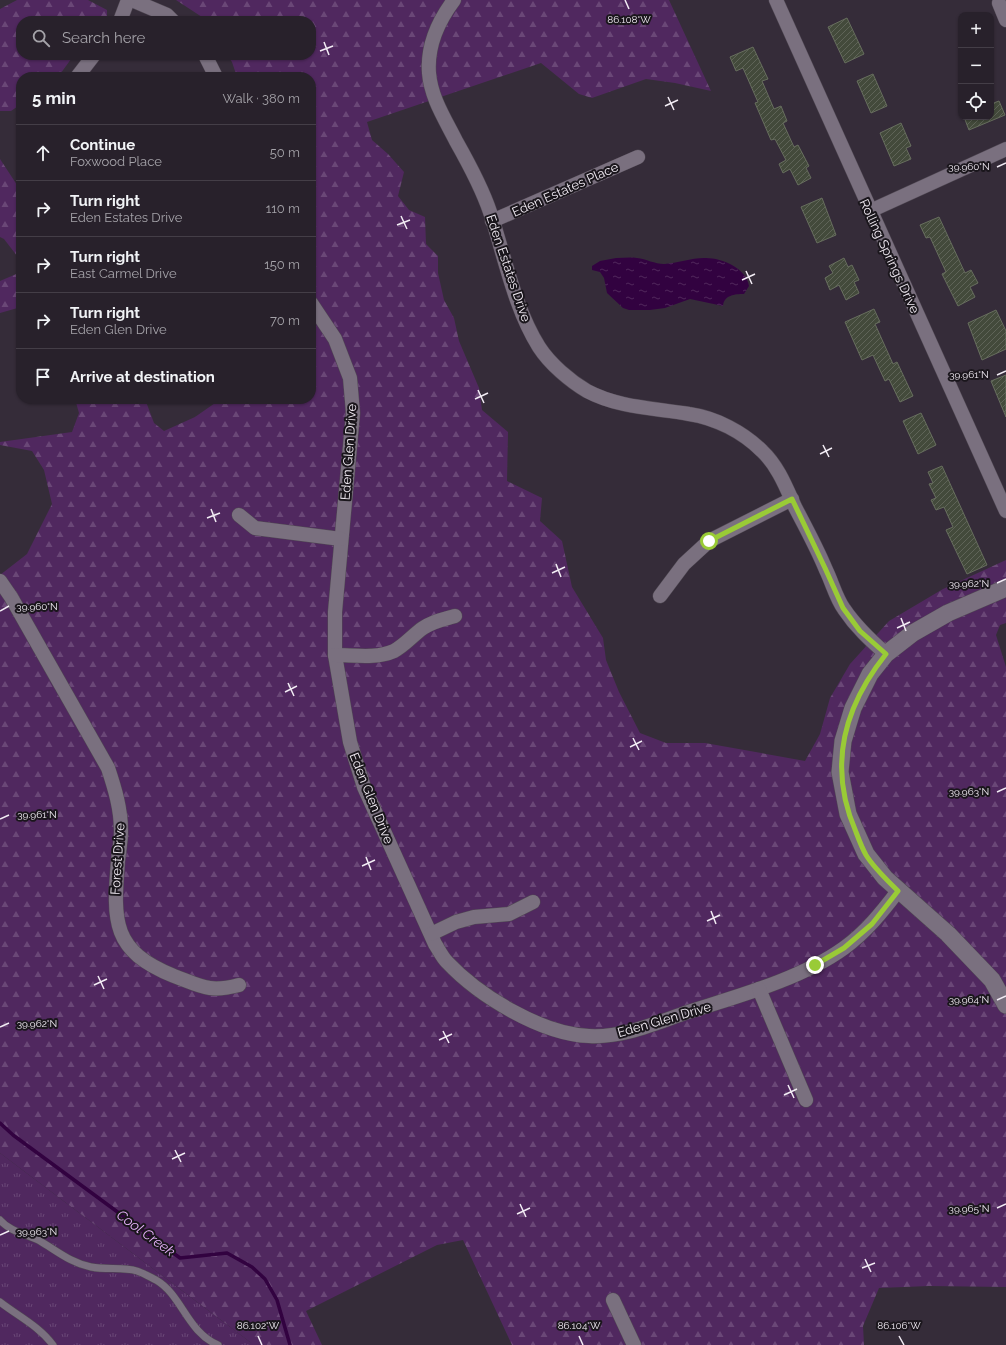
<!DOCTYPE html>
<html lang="en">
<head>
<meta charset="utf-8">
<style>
  :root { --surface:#28212b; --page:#342e37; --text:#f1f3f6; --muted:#a5a3a9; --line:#443e47 }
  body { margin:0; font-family:Raleway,sans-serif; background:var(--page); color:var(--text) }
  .controls { position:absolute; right:12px; top:12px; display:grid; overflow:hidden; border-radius:8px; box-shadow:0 1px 3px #0004 }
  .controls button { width:36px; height:36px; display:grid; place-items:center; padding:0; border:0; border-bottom:1px solid var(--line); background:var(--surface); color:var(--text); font:20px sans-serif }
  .stop { position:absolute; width:12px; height:12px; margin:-9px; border:3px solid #99cb36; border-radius:50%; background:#fff }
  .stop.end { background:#99cb36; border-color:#fff; box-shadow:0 1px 4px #0008 }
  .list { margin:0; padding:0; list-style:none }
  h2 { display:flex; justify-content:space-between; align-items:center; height:52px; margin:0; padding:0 16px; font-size:17px }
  h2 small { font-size:13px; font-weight:400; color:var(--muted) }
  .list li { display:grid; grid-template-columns:26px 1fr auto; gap:12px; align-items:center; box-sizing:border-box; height:56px; padding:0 16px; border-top:1px solid var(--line) }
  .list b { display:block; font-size:15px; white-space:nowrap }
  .list p { margin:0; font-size:13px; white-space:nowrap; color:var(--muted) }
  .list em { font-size:13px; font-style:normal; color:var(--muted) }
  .icon { flex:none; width:22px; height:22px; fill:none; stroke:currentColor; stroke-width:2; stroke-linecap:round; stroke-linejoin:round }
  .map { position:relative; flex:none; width:1006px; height:1345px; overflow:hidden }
  .search { position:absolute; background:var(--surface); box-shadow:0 1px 3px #0004; left:16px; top:16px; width:300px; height:44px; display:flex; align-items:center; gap:10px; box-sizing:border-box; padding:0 14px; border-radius:16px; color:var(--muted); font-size:15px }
  .panel { position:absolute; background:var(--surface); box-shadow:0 1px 3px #0004; left:16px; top:72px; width:300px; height:332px; border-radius:16px }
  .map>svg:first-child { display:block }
</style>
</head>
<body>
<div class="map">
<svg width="1006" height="1345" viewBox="0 0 1006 1345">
  <defs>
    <pattern id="grass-tufts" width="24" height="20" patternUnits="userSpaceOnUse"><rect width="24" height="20" fill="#50285f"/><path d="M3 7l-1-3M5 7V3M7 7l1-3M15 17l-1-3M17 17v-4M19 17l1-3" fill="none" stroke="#6a4777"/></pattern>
    <pattern id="forest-firs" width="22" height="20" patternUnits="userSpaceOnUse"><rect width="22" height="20" fill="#50285f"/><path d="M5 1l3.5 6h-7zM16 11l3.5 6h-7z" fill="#6a4777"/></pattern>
    <pattern id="water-ripples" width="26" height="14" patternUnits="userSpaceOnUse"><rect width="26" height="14" fill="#320240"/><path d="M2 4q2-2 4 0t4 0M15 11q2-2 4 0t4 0" fill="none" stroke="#50275c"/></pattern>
    <pattern id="building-hatch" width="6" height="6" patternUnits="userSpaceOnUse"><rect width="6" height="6" fill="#434a3b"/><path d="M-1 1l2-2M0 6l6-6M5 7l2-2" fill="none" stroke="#5f6458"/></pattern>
  </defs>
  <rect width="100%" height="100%" fill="#352c39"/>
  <polygon fill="url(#grass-tufts)" points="0,1153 250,1342 261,1345 0,1345"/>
  <g fill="url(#forest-firs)">
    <polygon points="17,0 88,0 107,10 107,21 21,21 21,55 74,55 58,77 21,77 21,104 11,111 0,111 0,9"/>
    <polygon points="176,0 669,0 711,91 675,83 646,79 592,98 579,94 541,63 367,122 372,140 388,154 404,172 398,196 409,210 425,217 426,244 438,256 438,273 444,300 454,318 459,341 479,388 482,410 508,432 507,481 542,498 540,521 562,541 572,587 603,638 606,660 619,692 640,733 666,743 705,743 805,761 820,734 830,698 850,664 889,621 943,589 1006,560 1006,623 1000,625 996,635 1006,667 1006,1287 929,1286 879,1288 863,1326 864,1345 512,1345 463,1240 437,1245 306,1311 322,1345 254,1345 0,1153 0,575 27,554 52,504 44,470 32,451 0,445 0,442 72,432 79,413 75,399 145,399 154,423 164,431 195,417 218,401 219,399 311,399 311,77 237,77 232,62 227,55 311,55 311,21 205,21 202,17"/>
    <polygon points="0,159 21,191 21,261 4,239 0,237"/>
    <polygon points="21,272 21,307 0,313 0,281"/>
  </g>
  <path fill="url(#water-ripples)" d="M 616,258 C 623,258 630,257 637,258 C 646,259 655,264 664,264 C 677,263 691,258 704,258 C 720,257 747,268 749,286 L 744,294 C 735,294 724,295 723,306 L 690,299 L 665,308 L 650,310 L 629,310 L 623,308 L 607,293 L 604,278 L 600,272 L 592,270 L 592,266 L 600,261 Z"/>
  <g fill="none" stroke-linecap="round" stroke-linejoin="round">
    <polyline stroke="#320240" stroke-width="3.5" points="0,1123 13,1135 180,1258 227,1253 252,1267 265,1279 277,1300 290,1345"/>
  </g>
  <g fill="url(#building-hatch)" stroke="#676e5e">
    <polygon points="847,18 864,54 845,63 828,27"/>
    <polygon points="753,47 768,79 762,81 774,109 781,106 787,121 783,123 794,147 798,145 809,166 806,168 811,178 798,185 790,169 783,173 779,164 786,160 775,139 771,140 755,103 758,102 743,68 736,71 730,57"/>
    <polygon points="873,74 887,106 871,113 857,81"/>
    <polygon points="999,101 1005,115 969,130 964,117 991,117 991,104"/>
    <polygon points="901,123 911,146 906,148 911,159 894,166 880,133"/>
    <polygon points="822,198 836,235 817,243 801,207"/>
    <polygon points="939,217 965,273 971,270 978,283 970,287 975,297 958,306 942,274 946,272 930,237 926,238 920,225"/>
    <polygon points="844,258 848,267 852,265 859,280 854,282 859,293 846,300 839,285 830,290 825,278 833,273 829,266"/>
    <polygon points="874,309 880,322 875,324 893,364 897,362 913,396 900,402 889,379 885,381 873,355 862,360 845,322"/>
    <polygon points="996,310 1006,331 1006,349 982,360 968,323"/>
    <polygon points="1006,375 1006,417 991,381"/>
    <polygon points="921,413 936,445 918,454 903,421"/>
    <polygon points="942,466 987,565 967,574 946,530 953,527 944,507 936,510 931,500 936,498 929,484 933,483 928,472"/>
  </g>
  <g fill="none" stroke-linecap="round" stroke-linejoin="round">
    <g stroke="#504853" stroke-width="8">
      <g id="service">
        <path d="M 0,1220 C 10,1232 27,1234 40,1241 C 57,1251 71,1263 91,1267 C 106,1270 123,1267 137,1271 C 143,1273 150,1277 156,1280 C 182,1295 187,1332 218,1345"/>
        <path d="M 0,1302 C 18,1316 39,1326 53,1345"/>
      </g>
    </g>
    <g stroke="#504853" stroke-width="15">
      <g id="minor">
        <polyline points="132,0 167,15 173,21"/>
        <path d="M 454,0 C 439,20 427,46 429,73 C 431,98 445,119 456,141 C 469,164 482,188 490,212 C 505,257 514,307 539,347 C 550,364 570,381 587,391 C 619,408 655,408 689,414 C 716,418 743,432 762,451 C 778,466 786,487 795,507 C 806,528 817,548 826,570 C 832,582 836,598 844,609 C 856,627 870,640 886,654"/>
        <polyline points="776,0 1006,511"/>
        <polyline points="999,3 1006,20"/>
        <polyline points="120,21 128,0"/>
        <polyline points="205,55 216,77"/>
        <polyline points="77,77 94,55"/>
        <polyline points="870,211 1006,149"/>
        <polyline points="492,221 638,157"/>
        <path d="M 311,303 L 335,339 L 350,378 L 353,413 L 335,612 L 335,655 L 350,742 L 364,787 L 435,944 C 439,950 442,957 447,962 C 479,996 541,1034 589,1036 C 623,1038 656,1023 688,1012 C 738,996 801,979 844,948 C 866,932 882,912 898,891"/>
        <polyline points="239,515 255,528 341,539"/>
        <path d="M 0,581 L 11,597 L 108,768 C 115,789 121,809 121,831 C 121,841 119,851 118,861 C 113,922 112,951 174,976 C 201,986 209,993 239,985"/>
        <polyline points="660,596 684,564 709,541 792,499"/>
        <path d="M 335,655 C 354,655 376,659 394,651 C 405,645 413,635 423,628 C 433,621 445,619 455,616"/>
        <polyline points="431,934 456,922 474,917 509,914 533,902"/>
        <polyline points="759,989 806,1100"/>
        <polyline points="613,1300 634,1345"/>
      </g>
    </g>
    <g stroke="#504853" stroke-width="18">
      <polyline id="tertiary" points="1006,588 948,613 913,633 886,654 870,674 853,708 843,741 840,772 848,814 866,854 885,878 948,934 992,980 1006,1005"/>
    </g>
    <use href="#service" stroke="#7a707f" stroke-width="7"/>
    <use href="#minor" stroke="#7a707f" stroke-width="14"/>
    <use href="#tertiary" stroke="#7a707f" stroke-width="17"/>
  </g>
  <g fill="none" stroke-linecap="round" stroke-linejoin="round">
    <path stroke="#99cb36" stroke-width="5" d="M 709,541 L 792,499 L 825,568 L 843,608 L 860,631 L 886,654 C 843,708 828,768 856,832 C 859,840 862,848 866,855 C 874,868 887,880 898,891 L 872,924 L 844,948 L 815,965"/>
  </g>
  <path fill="none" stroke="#f2ecf4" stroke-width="1.5" d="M 625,0 L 629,9M 324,42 L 329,55M 320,51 L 333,46M 668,97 L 674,110M 665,106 L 678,100M 997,167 L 1006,163M 401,216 L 407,229M 397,225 L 410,220M 746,271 L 752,284M 742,280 L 755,274M 997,375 L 1006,371M 478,390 L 484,403M 475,399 L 488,393M 823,445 L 829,457M 820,454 L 832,448M 211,509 L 216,522M 207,518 L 220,513M 556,564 L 561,577M 552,573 L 565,567M 997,583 L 1006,579M 0,611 L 9,606M 901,618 L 906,631M 897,628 L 910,622M 288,683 L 294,696M 285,692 L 297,686M 633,738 L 639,750M 630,747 L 642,741M 997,792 L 1006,788M 0,819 L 9,815M 366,857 L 371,870M 362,866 L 375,860M 711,911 L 716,924M 707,921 L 720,915M 98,976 L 104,989M 94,985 L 107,979M 997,1000 L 1006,996M 0,1027 L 9,1023M 443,1031 L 449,1043M 439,1040 L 452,1034M 788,1085 L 794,1098M 784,1095 L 797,1089M 175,1150 L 181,1162M 172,1159 L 185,1153M 520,1204 L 526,1217M 997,1208 L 1006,1204M 517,1214 L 530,1208M 0,1235 L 9,1231M 865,1259 L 871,1272M 862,1268 L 875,1263M 258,1336 L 262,1345M 579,1336 L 583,1345M 899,1336 L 904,1345"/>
  <g text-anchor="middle" stroke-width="4" stroke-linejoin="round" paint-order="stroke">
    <g font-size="13" fill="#f2ecf4" stroke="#1a161c">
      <text transform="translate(565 189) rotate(-24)" y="5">Eden Estates Place</text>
      <text transform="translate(890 256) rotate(65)" y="5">Rolling Springs Drive</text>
      <text transform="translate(509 268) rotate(71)" y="5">Eden Estates Drive</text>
      <text transform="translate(348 452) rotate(-86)" y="5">Eden Glen Drive</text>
      <text transform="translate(372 798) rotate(68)" y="5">Eden Glen Drive</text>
      <text transform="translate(117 859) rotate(-86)" y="5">Forest Drive</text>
      <text transform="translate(664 1019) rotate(-16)" y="5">Eden Glen Drive</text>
    </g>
    <g font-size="14" font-style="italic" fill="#e5b0f9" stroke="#1a161c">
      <text transform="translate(146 1233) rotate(36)" y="5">Cool Creek</text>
    </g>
  </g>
  <g font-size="10" text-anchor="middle" fill="#f2ecf4" stroke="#1a161c" stroke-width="4" stroke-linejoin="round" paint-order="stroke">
    <text x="629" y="23">86.108°W</text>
    <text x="969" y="170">39.960°N</text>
    <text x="969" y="378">39.961°N</text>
    <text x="969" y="587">39.962°N</text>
    <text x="37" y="610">39.960°N</text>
    <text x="969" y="795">39.963°N</text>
    <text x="37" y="818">39.961°N</text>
    <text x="969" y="1003">39.964°N</text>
    <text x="37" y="1027">39.962°N</text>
    <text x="969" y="1212">39.965°N</text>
    <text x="37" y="1235">39.963°N</text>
    <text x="258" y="1329">86.102°W</text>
    <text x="579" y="1329">86.104°W</text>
    <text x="899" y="1329">86.106°W</text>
  </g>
</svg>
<div class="controls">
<button>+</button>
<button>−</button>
<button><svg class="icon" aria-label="locate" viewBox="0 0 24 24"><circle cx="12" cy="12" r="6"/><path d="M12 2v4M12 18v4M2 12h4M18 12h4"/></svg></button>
</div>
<div class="stop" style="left:709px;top:541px"></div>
<div class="stop end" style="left:815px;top:965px"></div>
<div class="search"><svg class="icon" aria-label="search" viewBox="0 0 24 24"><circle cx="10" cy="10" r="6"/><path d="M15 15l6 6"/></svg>Search here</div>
<section class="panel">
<h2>5 min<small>Walk · 380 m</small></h2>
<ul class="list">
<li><svg class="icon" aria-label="ahead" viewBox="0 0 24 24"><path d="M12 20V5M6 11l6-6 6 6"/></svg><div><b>Continue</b><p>Foxwood Place</p></div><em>50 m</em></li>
<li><svg class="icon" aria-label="right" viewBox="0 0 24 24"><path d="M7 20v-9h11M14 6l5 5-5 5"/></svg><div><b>Turn right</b><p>Eden Estates Drive</p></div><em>110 m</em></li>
<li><svg class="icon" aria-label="right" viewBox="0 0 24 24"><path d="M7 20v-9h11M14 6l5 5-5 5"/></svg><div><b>Turn right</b><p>East Carmel Drive</p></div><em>150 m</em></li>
<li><svg class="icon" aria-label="right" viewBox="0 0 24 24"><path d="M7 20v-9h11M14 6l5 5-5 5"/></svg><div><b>Turn right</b><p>Eden Glen Drive</p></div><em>70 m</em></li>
<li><svg class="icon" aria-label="arrive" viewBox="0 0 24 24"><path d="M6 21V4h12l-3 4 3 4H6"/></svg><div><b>Arrive at destination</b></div></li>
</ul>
</section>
</div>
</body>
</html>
